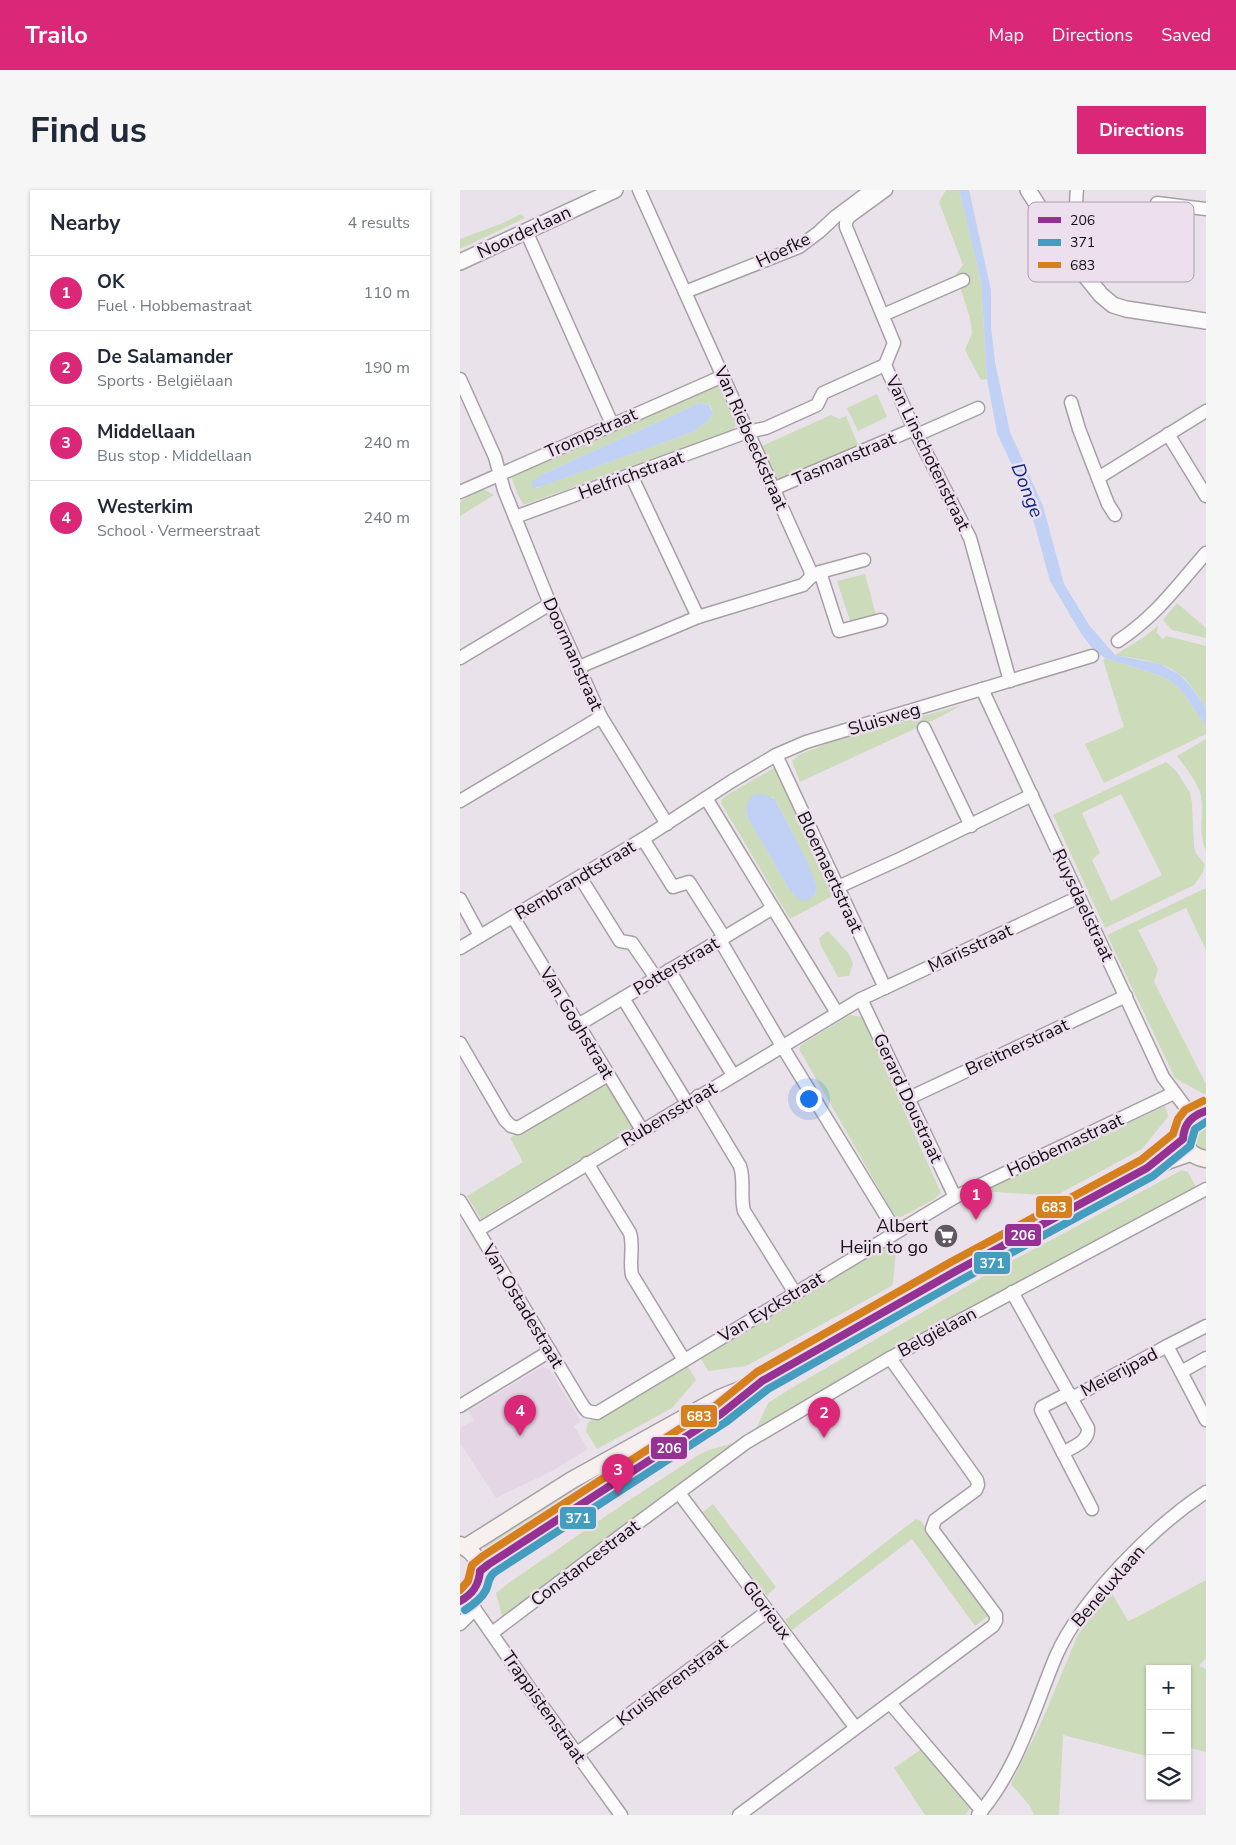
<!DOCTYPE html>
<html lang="en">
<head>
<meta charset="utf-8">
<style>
  :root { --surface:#fff; --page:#f6f6f7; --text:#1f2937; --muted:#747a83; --line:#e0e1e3; --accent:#db2777 }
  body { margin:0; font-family:"Nunito Sans",sans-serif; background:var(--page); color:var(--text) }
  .controls { position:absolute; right:15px; bottom:15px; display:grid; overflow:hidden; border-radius:0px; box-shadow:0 1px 4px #0004 }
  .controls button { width:45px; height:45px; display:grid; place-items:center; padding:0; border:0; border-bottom:1px solid var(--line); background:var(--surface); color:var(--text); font:25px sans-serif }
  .you { position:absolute; left:348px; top:908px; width:18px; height:18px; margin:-12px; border:4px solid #fff; border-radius:50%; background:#1a73e8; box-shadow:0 0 0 8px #1a73e833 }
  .badge { display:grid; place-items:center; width:32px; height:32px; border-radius:50%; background:var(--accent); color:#fff; font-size:16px; font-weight:700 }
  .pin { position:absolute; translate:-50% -41px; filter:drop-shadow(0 1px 2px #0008) }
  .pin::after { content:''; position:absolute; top:26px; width:18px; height:15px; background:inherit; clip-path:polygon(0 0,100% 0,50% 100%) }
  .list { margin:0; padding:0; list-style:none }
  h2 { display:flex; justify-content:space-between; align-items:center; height:65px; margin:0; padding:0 20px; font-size:21px }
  h2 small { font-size:16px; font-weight:400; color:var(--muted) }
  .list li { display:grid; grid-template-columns:32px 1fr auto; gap:15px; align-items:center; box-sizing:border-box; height:75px; padding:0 20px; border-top:1px solid var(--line) }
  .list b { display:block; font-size:19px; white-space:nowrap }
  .list p { margin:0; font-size:16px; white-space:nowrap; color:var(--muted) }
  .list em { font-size:16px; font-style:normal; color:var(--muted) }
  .icon { flex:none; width:28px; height:28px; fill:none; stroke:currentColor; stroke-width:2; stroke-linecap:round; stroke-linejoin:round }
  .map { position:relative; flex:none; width:746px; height:1625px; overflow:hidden; border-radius:0px }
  header { display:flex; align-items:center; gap:30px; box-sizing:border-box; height:70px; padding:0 25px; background:var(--accent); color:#fff }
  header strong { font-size:24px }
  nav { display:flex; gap:28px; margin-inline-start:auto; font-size:18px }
  .intro { display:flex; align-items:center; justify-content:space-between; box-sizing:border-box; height:120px; padding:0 30px }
  h1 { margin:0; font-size:35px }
  .button { padding:12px 22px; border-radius:0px; background:var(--accent); color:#fff; font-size:18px; font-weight:700 }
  main { display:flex; gap:30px; padding:0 30px }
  aside { flex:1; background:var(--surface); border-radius:0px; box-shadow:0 1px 4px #0004 }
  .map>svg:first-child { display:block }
</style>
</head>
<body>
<header>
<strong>Trailo</strong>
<nav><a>Map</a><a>Directions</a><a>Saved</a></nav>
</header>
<div class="intro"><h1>Find us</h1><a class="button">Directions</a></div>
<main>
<aside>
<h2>Nearby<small>4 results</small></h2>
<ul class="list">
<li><span class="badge">1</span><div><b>OK</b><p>Fuel · Hobbemastraat</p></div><em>110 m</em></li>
<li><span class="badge">2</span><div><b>De Salamander</b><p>Sports · Belgiëlaan</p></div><em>190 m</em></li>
<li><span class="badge">3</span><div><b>Middellaan</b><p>Bus stop · Middellaan</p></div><em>240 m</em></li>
<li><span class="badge">4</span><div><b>Westerkim</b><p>School · Vermeerstraat</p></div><em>240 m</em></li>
</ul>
</aside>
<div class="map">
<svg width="746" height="1625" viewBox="0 0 746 1625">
  <rect width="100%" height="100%" fill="#eae2ea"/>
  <polygon fill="#e4d6e5" points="82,1177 89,1179 121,1231 114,1236 128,1259 92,1281 36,1308 0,1253 0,1238 14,1230 8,1221"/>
  <g fill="#ccdbb9" fill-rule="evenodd">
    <polygon points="486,0 499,0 521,91 527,189 521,190 505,160 512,143 510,128 496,84 503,75 479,12"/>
    <polygon points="61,24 65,28 0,59 0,49 43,33"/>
    <path d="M 258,194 L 276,235 L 273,240 L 66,314 L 63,314 L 57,303 L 51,286 ZM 240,213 L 250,215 L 253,223 L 248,231 L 233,242 L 76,298 L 83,284 Z"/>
    <polygon points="417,204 427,227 398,241 387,218"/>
    <polygon points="371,225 379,229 386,226 399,257 319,292 302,256"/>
    <polygon points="23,299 34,305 0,326 0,312 14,302"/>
    <polygon points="405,384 416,425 390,431 377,391"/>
    <polygon points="717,413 746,438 746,448 712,440 703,430"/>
    <path d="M 698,436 L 697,443 L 703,449 L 707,446 L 746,456 L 746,518 C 738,507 731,492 719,484 C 702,471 676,469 655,465 L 684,447 Z"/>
    <polygon points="645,468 701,486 712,492 722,501 746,536 746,544 644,593 625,554 664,537 643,470"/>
    <polygon points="502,515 480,527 340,592 332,571 340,564 374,551"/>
    <path d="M 746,549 L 746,660 C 737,643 745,624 741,606 C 738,592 725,577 717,566 Z"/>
    <path d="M 706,572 L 717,582 L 730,603 L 732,613 L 734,657 L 736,663 L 745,675 L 743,682 L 734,695 L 645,738 L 593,625 ZM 661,604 L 702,685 L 651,711 L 632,670 L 640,663 L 622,623 Z"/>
    <path d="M 314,578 L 317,578 L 378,703 L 330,729 L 261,613 L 262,609 L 267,605 ZM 313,607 L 317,612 L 334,646 L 357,696 L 355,704 L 347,710 L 340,710 L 329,699 L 287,626 L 286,619 Z"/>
    <polygon points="746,698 746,760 726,718 678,740 698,779 694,792 746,894 746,904 744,904 716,889 714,886 647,745"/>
    <polygon points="368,741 389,764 393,774 389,786 378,787 361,756 359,748"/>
    <polygon points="390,825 402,827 481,1003 473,1010 439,1028 437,1028 430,1018 339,859 341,855"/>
    <polygon points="145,891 174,937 21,1029 7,1006 63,972 50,948"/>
    <polygon points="705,916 708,925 707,928 682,959 595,1006 521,1001"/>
    <polygon points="746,930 746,961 736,957 731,946 736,934"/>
    <polygon points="722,980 728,982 736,997 358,1202 296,1239 308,1213 330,1199 533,1081"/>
    <polygon points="437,1048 433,1094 430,1097 286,1176 248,1181 240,1167"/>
    <polygon points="227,1175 236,1190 212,1218 137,1259 126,1241 128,1232 142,1226"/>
    <polygon points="259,1219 135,1294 29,1365 20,1351 168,1265"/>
    <polygon points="277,1252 246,1274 42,1426 36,1403 50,1392 168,1311 240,1264 249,1260"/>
    <polygon points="253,1314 316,1397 307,1406 243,1322"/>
    <polygon points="456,1329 461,1331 528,1426 515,1436 452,1349 332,1440 325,1430"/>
    <polygon points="746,1390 746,1468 739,1476 746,1479 746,1562 727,1557 727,1479 690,1479 690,1567 603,1545 599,1625 574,1625 570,1616 551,1594 581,1533 617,1447 632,1421 650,1400 668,1431 677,1427"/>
    <polygon points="463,1558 508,1612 510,1619 505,1625 465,1625 434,1578"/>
  </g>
  <g fill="#c1d0f5">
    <polygon points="499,0 509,0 531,100 531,137 535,172 550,242 583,316 604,394 629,435 655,465 700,474 720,485 730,495 746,518 746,536 722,501 712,492 701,486 645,468 633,459 622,445 590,391 575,336 560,293 537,243 527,189 521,91"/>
    <polygon points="240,213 249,215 253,223 248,231 233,242 82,296 73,298 71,296 73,291 83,284"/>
    <path d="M 296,604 L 302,604 L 315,609 L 344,665 L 357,696 L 355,704 L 347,711 L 339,710 L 329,699 L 288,628 C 284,617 286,611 296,604 Z"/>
  </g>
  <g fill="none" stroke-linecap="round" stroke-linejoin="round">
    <g stroke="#a6a0a6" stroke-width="15">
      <g id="minor">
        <polyline points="426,0 389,27 386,32 386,37 434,153 425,175 454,239 510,348 550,491"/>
        <polyline points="697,13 746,19"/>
        <polyline points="66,41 152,234"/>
        <path d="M 603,55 C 621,40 614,21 617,0"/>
        <polyline points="225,102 339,57 359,42 375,27 411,0"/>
        <polyline points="423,125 503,90"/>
        <polyline points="0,189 35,267 44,300 90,414 141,527 207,634"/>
        <polyline points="611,212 619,239 648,314 655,325"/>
        <polyline points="459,244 518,218"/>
        <polyline points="708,244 746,306"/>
        <polyline points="171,285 238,427"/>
        <polyline points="638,288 746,221"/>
        <polyline points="313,299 454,239"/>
        <polyline points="0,302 263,186"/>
        <polyline points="55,327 287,242 306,238 357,215 363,203 425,175"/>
        <polyline points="360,382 404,370"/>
        <polyline points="351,387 360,382 379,441 421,430"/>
        <path d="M 658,451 C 697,425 716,397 746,363"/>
        <polyline points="0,468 90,414"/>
        <polyline points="119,477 238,427 343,395 351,387 350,380 179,0"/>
        <polyline points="522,499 703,887 732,926"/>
        <polyline points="464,538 511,636"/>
        <polyline points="316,565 425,798"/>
        <polyline points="246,608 377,823"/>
        <polyline points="0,611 141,527"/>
        <polyline points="183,649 213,697 229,692 264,747"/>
        <polyline points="120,687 160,751 172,753 196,788"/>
        <polyline points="378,697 442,668 572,605"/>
        <polyline points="0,709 20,746"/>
        <polyline points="53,727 182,940"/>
        <polyline points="260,750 322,856 436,1042"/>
        <polyline points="0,758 183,649 272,591 316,565 346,552 632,466"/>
        <polyline points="209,780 273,885"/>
        <polyline points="163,808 227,913"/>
        <polyline points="401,809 495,1007"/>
        <polyline points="118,835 313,718"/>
        <polyline points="0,853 45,930 51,936 58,938 148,885"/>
        <path d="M 238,906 L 280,976 C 285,991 280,1006 284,1021 L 335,1103"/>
        <polyline points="449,908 666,806"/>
        <path d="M 127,973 L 170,1043 C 174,1057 169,1071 172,1085 L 224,1170"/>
        <polyline points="0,1011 123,1216 127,1221 137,1223 495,1007 714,903"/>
        <polyline points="18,1040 401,809 619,707"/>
        <path d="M 552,1102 L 628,1238 C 629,1252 614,1256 603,1263 L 581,1220 L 582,1217 L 609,1203"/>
        <polyline points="707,1156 746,1136"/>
        <polyline points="746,1168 721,1182 746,1230"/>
        <polyline points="612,1208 707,1156 721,1182"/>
        <polyline points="0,1216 90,1161"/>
        <polyline points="603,1263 632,1319"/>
        <polyline points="219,1303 395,1537"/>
        <polyline points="7,1408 75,1506 161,1625"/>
        <polyline points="0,1434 15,1419"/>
        <polyline points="32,1443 159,1347 287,1252 430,1168 746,999"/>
        <polyline points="430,1513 522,1621"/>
        <polyline points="116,1564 308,1421"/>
        <polyline points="279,1625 533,1436 536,1431 536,1425 472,1339 475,1330 516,1300 518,1295 517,1290 430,1168"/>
        <path d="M 518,1625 C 558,1579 573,1521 596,1466 C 621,1409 694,1336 746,1302"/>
      </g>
    </g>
    <g stroke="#a6a0a6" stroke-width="18">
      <g id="tertiary">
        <polyline points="568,0 612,69 641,105 653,115 666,119 746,131"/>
        <polyline points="0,72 155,0"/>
      </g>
    </g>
    <g stroke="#a6a0a6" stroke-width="19">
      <g id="secondary">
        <path d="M 746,921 C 716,928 715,964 746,969"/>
        <path d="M 0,1355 C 27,1366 26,1400 0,1411"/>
        <polyline points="6,1357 112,1290 260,1208 302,1191 496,1081 687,978 730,963"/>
        <polyline points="20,1381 261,1224 289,1202"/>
      </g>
    </g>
    <use href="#minor" stroke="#fcfbfc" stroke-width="12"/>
    <use href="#tertiary" stroke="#fcfbfc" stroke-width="15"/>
    <use href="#secondary" stroke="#f6f0ef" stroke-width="16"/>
    <g stroke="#eddfee" stroke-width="11">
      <path id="bus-1" d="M 0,1411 C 13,1404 19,1395 20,1381 L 29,1374 L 261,1224 L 302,1191 L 496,1081 L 687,978 L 723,949 C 724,934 731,926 746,921"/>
    </g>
    <g stroke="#eddfee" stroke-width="11">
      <path id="bus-2" d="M 5,1420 C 13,1415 21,1409 26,1400 C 29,1393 28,1387 35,1382 L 266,1232 L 308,1199 L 501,1090 L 693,986 L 730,956 L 735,939 L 746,932"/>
    </g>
    <g stroke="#eddfee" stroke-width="11">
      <polyline id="bus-3" points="0,1400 8,1391 12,1375 23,1366 255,1216 297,1182 491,1072 681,970 713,944 718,929 725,920 743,911"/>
    </g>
    <use href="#bus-1" stroke="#953192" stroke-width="8"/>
    <use href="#bus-2" stroke="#429dbe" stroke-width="8"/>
    <use href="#bus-3" stroke="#d5801c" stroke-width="8"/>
  </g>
  <defs>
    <g id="supermarket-disc" transform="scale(1.25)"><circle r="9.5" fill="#5f595f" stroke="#eddfee"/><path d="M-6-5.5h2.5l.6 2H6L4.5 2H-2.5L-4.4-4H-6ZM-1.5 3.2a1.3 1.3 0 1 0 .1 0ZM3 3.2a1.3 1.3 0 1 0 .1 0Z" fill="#fff"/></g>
  </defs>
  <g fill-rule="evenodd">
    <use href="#supermarket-disc" x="486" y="1046"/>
  </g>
  <g text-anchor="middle" stroke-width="5" stroke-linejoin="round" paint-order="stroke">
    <g font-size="18" fill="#140f14" stroke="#eddfee">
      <text transform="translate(64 42) rotate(-25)" y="6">Noorderlaan</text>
      <text transform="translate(323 60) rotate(-26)" y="6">Hoefke</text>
      <text transform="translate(131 243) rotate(-24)" y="6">Trompstraat</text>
      <text transform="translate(291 248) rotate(66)" y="6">Van Riebeeckstraat</text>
      <text transform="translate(468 263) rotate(64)" y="6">Van Linschotenstraat</text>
      <text transform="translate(384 269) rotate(-23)" y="6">Tasmanstraat</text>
      <text transform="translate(171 285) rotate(-20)" y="6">Helfrichstraat</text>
      <text transform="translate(113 464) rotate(66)" y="6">Doormanstraat</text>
      <text transform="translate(424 529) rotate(-17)" y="6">Sluisweg</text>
      <text transform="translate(370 682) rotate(65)" y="6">Bloemaertstraat</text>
      <text transform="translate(115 690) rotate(-31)" y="6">Rembrandtstraat</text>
      <text transform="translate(623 715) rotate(65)" y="6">Ruysdaelstraat</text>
      <text transform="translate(510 758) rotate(-25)" y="6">Marisstraat</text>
      <text transform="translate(216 776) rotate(-31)" y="6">Potterstraat</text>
      <text transform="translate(117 833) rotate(59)" y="6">Van Goghstraat</text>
      <text transform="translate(557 857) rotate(-25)" y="6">Breitnerstraat</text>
      <text transform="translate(448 908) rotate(65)" y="6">Gerard Doustraat</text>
      <text transform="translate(209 924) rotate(-31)" y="6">Rubensstraat</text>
      <text transform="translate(605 955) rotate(-25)" y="6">Hobbemastraat</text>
      <text transform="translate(63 1116) rotate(59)" y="6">Van Ostadestraat</text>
      <text transform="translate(311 1117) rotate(-31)" y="6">Van Eyckstraat</text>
      <text transform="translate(477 1142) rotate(-28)" y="6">Belgiëlaan</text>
      <text transform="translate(659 1182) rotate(-28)" y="6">Meierijpad</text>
      <text transform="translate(125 1373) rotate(-37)" y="6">Constancestraat</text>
      <text transform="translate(648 1396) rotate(-49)" y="6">Beneluxlaan</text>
      <text transform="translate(307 1420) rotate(53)" y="6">Glorieux</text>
      <text transform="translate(212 1492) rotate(-37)" y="6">Kruisherenstraat</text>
      <text transform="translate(84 1517) rotate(55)" y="6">Trappistenstraat</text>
    </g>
    <g font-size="18" fill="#140f14" stroke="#eddfee" text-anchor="end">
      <text x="468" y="1042">Albert<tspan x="468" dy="21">Heijn to go</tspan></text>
    </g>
    <g font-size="19" font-style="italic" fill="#0a2d88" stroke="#eddfee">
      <text transform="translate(568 300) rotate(68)" y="7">Donge</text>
    </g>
  </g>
  <rect x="568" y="12" width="166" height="80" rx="8" fill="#eddfee" stroke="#aca1ad" stroke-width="1"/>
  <rect x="578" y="27" width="23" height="6" fill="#953192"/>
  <rect x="578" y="49" width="23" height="7" fill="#429dbe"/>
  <rect x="578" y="72" width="23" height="6" fill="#d5801c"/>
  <g font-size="14" fill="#140f14">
    <text x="610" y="35">206</text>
    <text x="610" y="57">371</text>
    <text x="610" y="80">683</text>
  </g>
  <g stroke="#eddfee" stroke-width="2">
    <rect x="575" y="1005" width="38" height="24" rx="5" fill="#d5801c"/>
    <rect x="544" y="1033" width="38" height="24" rx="5" fill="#953192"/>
    <rect x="513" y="1061" width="38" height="24" rx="5" fill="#429dbe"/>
    <rect x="220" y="1214" width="38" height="24" rx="5" fill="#d5801c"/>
    <rect x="190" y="1246" width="38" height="24" rx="5" fill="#953192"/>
    <rect x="99" y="1316" width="38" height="24" rx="5" fill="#429dbe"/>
  </g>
  <g font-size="14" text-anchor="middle" font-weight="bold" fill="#fff">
    <text x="594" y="1022">683</text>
    <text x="563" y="1050">206</text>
    <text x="532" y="1078">371</text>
    <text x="239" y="1231">683</text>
    <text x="209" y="1263">206</text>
    <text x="118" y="1333">371</text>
  </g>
</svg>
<div class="controls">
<button>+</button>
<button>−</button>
<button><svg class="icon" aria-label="layers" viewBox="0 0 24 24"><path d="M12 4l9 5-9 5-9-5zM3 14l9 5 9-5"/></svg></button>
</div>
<div class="you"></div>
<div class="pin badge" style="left:516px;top:1030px">1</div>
<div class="pin badge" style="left:364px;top:1248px">2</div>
<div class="pin badge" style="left:158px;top:1305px">3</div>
<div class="pin badge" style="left:60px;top:1246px">4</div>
</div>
</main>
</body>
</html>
